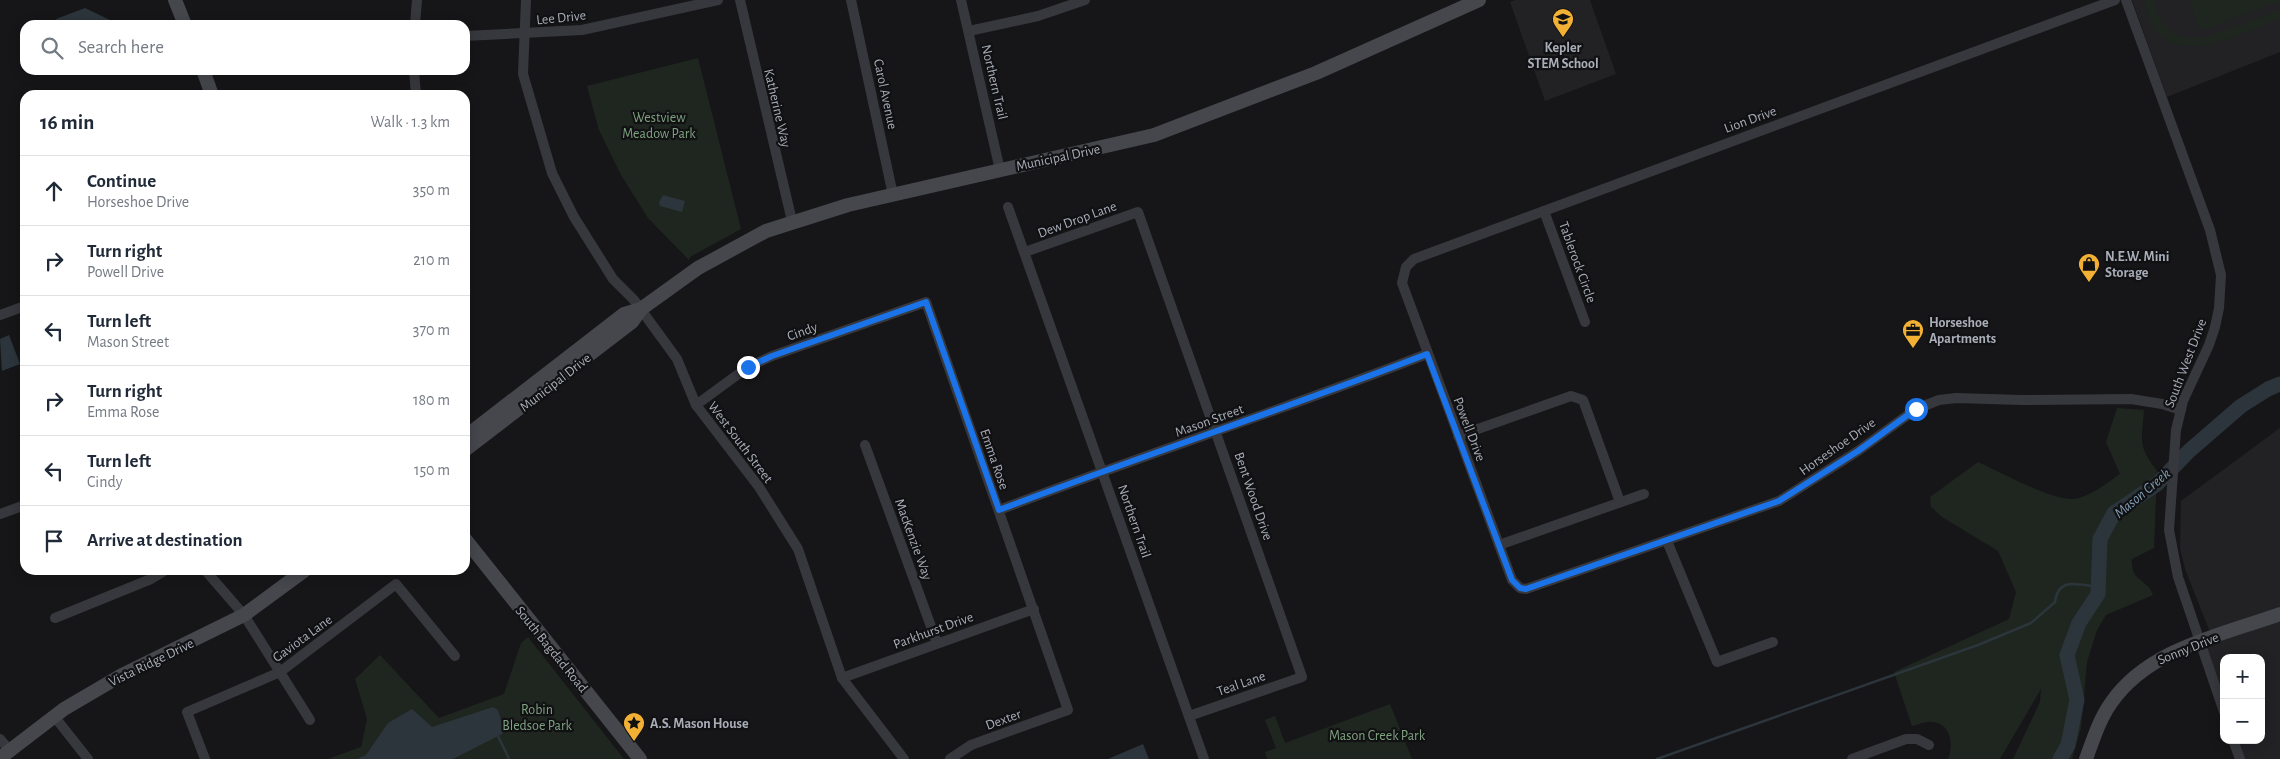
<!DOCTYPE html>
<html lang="en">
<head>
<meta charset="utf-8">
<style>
  :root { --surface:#fff; --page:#f6f6f7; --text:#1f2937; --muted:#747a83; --line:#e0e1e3 }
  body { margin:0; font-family:"Alegreya Sans",sans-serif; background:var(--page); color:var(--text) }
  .controls { position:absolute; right:15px; bottom:15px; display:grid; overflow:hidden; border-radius:10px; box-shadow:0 2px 12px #0003 }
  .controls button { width:45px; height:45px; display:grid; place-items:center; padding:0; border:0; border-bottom:1px solid var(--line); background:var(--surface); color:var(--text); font:25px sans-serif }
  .stop { position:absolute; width:15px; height:15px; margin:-11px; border:4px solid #1a73e8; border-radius:50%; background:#fff }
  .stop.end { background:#1a73e8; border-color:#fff; box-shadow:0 1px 5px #0008 }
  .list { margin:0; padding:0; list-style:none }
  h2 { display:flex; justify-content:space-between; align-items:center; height:65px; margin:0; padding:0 20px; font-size:21px }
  h2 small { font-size:16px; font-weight:400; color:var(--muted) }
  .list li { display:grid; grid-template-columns:32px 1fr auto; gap:15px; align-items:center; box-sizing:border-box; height:70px; padding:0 20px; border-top:1px solid var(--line) }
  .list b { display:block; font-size:19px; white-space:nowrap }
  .list p { margin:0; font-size:16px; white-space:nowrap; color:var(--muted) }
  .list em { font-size:16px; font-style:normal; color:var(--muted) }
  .icon { flex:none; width:28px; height:28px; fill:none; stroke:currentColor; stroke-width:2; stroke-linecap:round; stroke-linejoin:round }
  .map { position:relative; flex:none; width:2280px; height:759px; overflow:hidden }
  .search { position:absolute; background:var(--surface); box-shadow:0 2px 12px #0003; left:20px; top:20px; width:450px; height:55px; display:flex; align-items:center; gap:12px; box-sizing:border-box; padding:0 18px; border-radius:15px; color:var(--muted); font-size:19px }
  .panel { position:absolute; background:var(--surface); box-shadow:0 2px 12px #0003; left:20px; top:90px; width:450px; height:485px; border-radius:15px }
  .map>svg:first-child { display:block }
</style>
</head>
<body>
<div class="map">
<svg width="2280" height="759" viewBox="0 0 2280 759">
  <rect width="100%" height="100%" fill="#161618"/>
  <g fill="#222225">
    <polygon points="1515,0 1590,0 1616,74 1545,101 1510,2"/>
    <polygon points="2132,0 2280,0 2280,52 2167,97"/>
    <polygon points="2280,428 2280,759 2241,759 2234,740 2261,740 2261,658 2224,658 2224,709 2201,642 2210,632 2185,569 2180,548 2181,501"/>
  </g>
  <g fill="#1e261f">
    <path d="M 2145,0 L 2155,0 C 2156,22 2173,39 2195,38 C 2215,37 2259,17 2280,9 L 2280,19 C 2246,31 2191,63 2160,35 C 2150,26 2146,13 2145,0 Z"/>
    <polygon points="2189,0 2280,0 2280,1 2200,31"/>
    <polygon points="698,58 741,229 690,257 689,260 648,218 621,175 599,130 587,86"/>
    <path d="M 2117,408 L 2144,410 C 2142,441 2137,445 2157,471 L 2154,548 L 2132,559 C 2130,582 2147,578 2153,595 L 2106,615 L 2097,630 L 2087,662 L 2081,728 L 2072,759 L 2013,759 L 2040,702 L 2041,689 L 2000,759 L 1948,759 C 1954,745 1951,723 1932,722 C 1926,721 1918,725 1912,726 L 1894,672 L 2009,619 L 2016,592 L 1998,551 L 1942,517 L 1931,507 L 1930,497 L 1978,462 C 2001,472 2048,499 2072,499 C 2089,498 2107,483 2120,474 L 2106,442 Z"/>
    <polygon points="528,637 624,759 328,759 361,747 367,719 355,679 380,655 439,718 504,694 521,643"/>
    <polygon points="1390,704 1412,759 1267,759 1265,752 1276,748 1265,720 1275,716 1285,743"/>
  </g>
  <g fill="#2c353c">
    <polygon points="85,8 112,21 104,25 58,25 56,19"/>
    <polygon points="663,195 685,201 682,212 660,206 659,202"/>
    <polygon points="9,335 20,364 2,371 0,339"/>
    <polygon points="493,707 498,710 504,730 502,734 453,759 357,759 366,755 388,723 412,709 432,727"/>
    <polygon points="1143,744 1149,759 1108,759"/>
  </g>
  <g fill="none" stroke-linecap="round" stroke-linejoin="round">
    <g stroke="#2c353c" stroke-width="2.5">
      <polyline points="498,736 509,759"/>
      <path d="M 1657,759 L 1978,645 L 2031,623 L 2055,602 C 2058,576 2079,585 2098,587"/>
    </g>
    <polyline stroke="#2c353c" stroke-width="15" points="2060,759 2068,745 2077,700 2067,655 2079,623 2098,594 2100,539 2114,513 2157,484 2189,451 2241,406 2268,389 2280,384"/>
    <g stroke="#37383d" stroke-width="10">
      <polyline points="526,0 523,74 552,173 574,217 613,279 634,300 677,359 696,405 759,487 798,549 842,678 904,759"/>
      <polyline points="740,0 792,221"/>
      <polyline points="851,0 893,195"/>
      <polyline points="961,0 1000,170"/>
      <polyline points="2115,0 1414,259 1406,267 1402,283 1512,580 1520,588 1526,589 1779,501 1858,451 1916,409 1939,400 1956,398 2022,400 2131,399 2162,404 2181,410"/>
      <polyline points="2126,0 2210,230 2221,275 2219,308 2215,327 2209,345 2183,401 2176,430 2169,530 2178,577 2224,712"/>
      <polyline points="415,25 417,0"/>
      <polyline points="969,31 1038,16 1085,0"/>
      <polyline points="465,36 582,30 718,0"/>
      <polyline points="414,70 416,95"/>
      <polyline points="1008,207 1204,759"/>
      <polyline points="1544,211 1585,322"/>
      <polyline points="1025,252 1138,212 1302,677 1189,716"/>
      <polyline points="0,315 25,306"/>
      <polyline points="696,405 748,367 772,356 926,302 1068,710 971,745 950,759"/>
      <polyline points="1458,436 1571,396 1583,400 1620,502"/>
      <polyline points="865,445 937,643"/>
      <path d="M 999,510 C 1141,456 1285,409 1427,354"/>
      <polyline points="0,514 25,505"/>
      <polyline points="1667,541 1717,662 1773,642"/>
      <polyline points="1499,545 1644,494"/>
      <polyline points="205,570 244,615 310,720"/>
      <polyline points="55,618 151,579 166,570"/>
      <polyline points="842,678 1034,609"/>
      <polyline points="54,716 88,759"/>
      <polyline points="0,739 10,751"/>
      <polyline points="2233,740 2240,759"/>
      <polyline points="205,759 187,712 280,672 396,584 455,656"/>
      <polyline points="1852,759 1906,739 1917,739 1929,745"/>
    </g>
    <g stroke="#45474d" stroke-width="14">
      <polyline points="175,0 185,25"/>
      <polyline points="203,70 212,95"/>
      <polyline points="465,437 624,314 641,309"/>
      <polyline points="465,450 632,322 641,309 698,268 766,231 848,205 1154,135 1316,73 1479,0"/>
      <polyline points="465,539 640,759"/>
      <polyline points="0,758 64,709 122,675 244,615 305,570"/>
      <path d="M 2086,759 C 2093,740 2099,720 2111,703 C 2148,649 2221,635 2280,614"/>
    </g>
  </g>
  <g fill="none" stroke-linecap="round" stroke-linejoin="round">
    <path stroke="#1a73e8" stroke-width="6" d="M 748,367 L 772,356 L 926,302 L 999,510 C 1141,456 1285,409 1427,354 L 1512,580 L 1520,588 L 1526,589 L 1779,501 L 1858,451 L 1916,409"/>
  </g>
  <defs>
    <g id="school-pin" transform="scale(1.125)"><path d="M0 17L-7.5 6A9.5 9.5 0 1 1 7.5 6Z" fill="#f2b134" stroke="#111113"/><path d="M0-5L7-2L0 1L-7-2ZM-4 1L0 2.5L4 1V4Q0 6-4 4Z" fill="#111"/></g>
    <g id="shop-pin" transform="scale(1.125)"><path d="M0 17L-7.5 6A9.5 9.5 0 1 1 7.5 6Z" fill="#f2b134" stroke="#111113"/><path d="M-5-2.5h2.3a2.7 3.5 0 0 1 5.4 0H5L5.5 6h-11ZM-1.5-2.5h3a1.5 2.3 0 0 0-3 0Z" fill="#111"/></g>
    <g id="office-pin" transform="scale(1.125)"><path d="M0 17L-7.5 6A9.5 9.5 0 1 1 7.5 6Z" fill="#f2b134" stroke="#111113"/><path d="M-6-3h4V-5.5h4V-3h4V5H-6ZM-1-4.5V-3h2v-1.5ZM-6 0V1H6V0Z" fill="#111"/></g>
    <g id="sight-pin" transform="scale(1.125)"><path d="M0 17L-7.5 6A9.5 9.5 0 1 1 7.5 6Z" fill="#f2b134" stroke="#111113"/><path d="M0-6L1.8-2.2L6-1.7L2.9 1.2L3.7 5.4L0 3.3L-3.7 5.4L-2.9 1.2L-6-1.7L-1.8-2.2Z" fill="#111"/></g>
  </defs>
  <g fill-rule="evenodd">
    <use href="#school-pin" x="1563" y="19"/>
    <use href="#shop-pin" x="2089" y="264"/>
    <use href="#office-pin" x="1913" y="330"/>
    <use href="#sight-pin" x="634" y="723"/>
  </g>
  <g text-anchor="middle" stroke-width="4.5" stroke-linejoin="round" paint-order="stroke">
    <g font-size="14" fill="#a8adb8" stroke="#111113">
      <text transform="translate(561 17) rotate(-6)" y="5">Lee Drive</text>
      <text transform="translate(995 82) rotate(77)" y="5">Northern Trail</text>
      <text transform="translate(886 94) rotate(78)" y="5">Carol Avenue</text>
      <text transform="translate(778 108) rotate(77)" y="5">Katherine Way</text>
      <text transform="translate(1750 119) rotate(-20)" y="5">Lion Drive</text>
      <text transform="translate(1058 157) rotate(-12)" y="5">Municipal Drive</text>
      <text transform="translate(1077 219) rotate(-20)" y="5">Dew Drop Lane</text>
      <text transform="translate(1578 262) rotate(70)" y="5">Tablerock Circle</text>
      <text transform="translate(802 331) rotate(-19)" y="5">Cindy</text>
      <text transform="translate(2185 363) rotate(-69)" y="5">South West Drive</text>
      <text transform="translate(555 382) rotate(-38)" y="5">Municipal Drive</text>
      <text transform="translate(1209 420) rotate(-20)" y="5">Mason Street</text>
      <text transform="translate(1470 429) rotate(69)" y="5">Powell Drive</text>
      <text transform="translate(741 442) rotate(53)" y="5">West South Street</text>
      <text transform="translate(1837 446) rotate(-35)" y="5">Horseshoe Drive</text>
      <text transform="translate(995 459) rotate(71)" y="5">Emma Rose</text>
      <text transform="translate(1254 496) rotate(71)" y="5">Bent Wood Drive</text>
      <text transform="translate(1135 521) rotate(71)" y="5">Northern Trail</text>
      <text transform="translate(914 539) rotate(70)" y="5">MacKenzie Way</text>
      <text transform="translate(933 630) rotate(-20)" y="5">Parkhurst Drive</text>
      <text transform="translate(302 638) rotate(-36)" y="5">Gaviota Lane</text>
      <text transform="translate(2188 648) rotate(-22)" y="5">Sonny Drive</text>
      <text transform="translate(552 649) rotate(51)" y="5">South Bagdad Road</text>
      <text transform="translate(151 662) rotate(-26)" y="5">Vista Ridge Drive</text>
      <text transform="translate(1241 683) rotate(-19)" y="5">Teal Lane</text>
      <text transform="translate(1003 719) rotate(-20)" y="5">Dexter</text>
    </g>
    <g font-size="14" font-weight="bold" fill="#a8adb8" stroke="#111113" text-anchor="start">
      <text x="1563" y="52" text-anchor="middle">Kepler<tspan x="1563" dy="16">STEM School</tspan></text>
      <text x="2105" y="261">N.E.W. Mini<tspan x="2105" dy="16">Storage</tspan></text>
      <text x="1929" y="327">Horseshoe<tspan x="1929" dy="16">Apartments</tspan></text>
      <text x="650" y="728">A.S. Mason House</text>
    </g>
    <g font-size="14" fill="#7fa381" stroke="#111113">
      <text x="659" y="122">Westview<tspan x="659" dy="16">Meadow Park</tspan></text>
      <text x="537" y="714">Robin<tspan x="537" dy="16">Bledsoe Park</tspan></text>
      <text x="1377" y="740">Mason Creek Park</text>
    </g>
    <g font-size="15" font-style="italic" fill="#7f9bb3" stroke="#111113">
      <text transform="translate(2142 493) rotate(-40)" y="5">Mason Creek</text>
    </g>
  </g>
</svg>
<div class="controls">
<button>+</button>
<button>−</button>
</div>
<div class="stop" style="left:1916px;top:409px"></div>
<div class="stop end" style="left:748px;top:367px"></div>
<div class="search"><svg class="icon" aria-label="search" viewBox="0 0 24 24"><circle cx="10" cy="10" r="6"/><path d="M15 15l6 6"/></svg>Search here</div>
<section class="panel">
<h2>16 min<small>Walk · 1.3 km</small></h2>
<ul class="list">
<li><svg class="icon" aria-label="ahead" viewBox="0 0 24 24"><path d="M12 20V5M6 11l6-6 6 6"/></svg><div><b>Continue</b><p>Horseshoe Drive</p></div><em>350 m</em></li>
<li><svg class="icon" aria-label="right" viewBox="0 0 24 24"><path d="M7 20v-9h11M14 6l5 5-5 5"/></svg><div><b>Turn right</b><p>Powell Drive</p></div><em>210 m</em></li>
<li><svg class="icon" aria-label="left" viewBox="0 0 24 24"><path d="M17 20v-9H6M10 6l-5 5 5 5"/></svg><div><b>Turn left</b><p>Mason Street</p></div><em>370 m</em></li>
<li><svg class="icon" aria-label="right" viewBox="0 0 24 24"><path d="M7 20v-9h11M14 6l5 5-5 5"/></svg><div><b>Turn right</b><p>Emma Rose</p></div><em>180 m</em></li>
<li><svg class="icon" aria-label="left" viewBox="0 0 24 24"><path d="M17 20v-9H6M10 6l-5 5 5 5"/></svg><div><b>Turn left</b><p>Cindy</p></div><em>150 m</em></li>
<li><svg class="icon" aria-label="arrive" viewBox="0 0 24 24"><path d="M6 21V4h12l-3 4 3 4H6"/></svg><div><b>Arrive at destination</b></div></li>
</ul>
</section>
</div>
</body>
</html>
